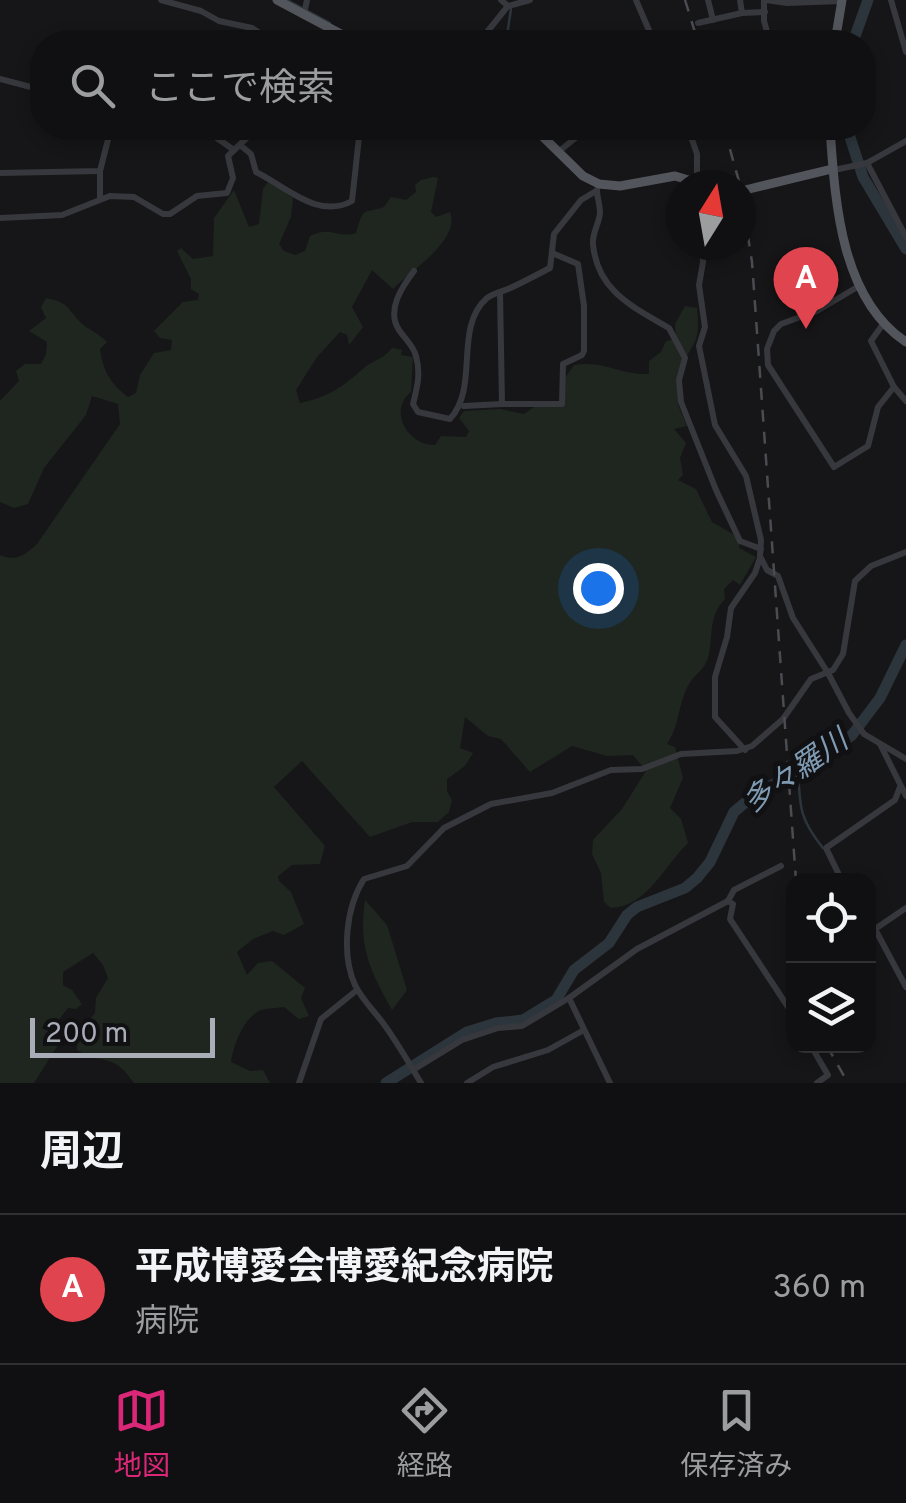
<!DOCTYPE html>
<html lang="ja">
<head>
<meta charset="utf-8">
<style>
  :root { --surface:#101012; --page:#1e1e20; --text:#f1f3f6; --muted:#9c9d9f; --line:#303032; --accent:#db2777 }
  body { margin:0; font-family:Overpass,"Noto Sans JP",sans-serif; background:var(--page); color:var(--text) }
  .controls { position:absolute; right:30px; bottom:30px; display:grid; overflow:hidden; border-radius:20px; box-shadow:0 5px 15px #0003 }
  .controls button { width:90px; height:90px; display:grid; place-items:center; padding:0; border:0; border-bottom:2px solid var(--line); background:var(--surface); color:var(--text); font:50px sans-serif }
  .compass { position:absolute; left:666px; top:170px; width:90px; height:90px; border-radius:50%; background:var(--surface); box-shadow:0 5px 15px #0003; rotate:11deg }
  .scale { position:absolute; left:30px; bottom:25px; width:185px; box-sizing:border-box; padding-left:10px; border:5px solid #a8adb8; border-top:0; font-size:28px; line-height:35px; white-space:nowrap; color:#a8adb8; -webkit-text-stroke:8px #111113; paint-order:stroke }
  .you { position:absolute; left:598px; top:588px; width:35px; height:35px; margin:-25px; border:8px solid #fff; border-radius:50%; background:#1a73e8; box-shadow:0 0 0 15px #1a73e833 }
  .badge { display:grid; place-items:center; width:65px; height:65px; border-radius:50%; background:var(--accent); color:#fff; font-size:32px; font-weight:700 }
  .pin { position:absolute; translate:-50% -82px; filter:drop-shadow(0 2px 5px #0008) }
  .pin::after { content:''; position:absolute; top:52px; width:35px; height:30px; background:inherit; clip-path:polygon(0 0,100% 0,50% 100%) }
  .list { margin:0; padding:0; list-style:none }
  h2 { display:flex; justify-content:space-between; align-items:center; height:130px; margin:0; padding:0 40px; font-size:42px }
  h2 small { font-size:32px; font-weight:400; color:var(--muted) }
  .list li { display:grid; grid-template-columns:65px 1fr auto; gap:30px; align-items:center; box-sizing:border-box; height:150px; padding:0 40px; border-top:2px solid var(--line) }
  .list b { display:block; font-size:38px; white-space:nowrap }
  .list p { margin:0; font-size:32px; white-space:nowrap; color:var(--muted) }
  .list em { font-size:32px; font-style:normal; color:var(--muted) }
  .icon { flex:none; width:55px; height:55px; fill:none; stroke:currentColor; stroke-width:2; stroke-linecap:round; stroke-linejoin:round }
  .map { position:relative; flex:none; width:906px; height:1083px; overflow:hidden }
  .search { position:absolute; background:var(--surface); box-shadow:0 5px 15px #0003; left:30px; right:30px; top:30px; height:110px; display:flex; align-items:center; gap:25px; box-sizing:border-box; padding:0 35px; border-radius:40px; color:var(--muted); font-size:38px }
  .sheet { height:280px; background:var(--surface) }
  nav { display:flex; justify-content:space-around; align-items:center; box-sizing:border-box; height:140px; border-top:2px solid var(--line); background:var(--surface); font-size:28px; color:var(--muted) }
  nav a { display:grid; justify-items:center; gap:5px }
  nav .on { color:var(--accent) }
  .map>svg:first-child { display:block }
</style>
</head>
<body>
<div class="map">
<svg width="906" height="1083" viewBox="0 0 906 1083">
  <rect width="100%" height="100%" fill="#161618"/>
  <g fill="#1e261f">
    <path d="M 433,177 L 438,178 L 431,212 L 436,217 L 450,212 C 461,239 410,272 393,289 L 372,270 L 352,307 L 363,327 L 349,345 L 347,335 L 340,332 L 317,357 L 296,390 L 300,403 C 329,397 344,386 365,367 C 375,359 381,361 392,348 L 402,350 L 401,355 L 413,357 L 411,392 C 387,411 409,446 435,445 L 441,436 L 466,437 L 469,431 L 459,418 L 464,411 L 500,409 L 524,414 L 534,407 L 564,402 L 565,378 L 574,365 C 604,360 620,375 649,374 L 649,361 L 661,352 L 666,341 L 676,339 L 675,324 L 685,306 L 697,308 C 701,348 692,340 678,374 C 674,385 680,394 678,405 L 687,426 L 674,429 L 686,443 L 680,458 L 683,475 L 678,480 L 696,489 L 712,522 L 733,534 L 740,543 L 739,548 L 756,557 L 740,585 L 733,580 L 724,589 L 725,599 C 707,618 714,636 708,658 C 705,669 695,674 689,684 C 678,703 680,725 667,744 L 675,747 L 683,778 L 670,808 L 681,819 L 688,843 C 664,866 647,907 611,908 L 604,902 L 601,873 L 592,854 L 593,840 L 622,809 L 646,771 L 633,755 L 607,756 L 572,746 L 530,772 L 501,739 L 488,736 L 465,717 L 460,748 L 473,753 L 465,766 L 447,779 L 447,791 L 452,800 L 449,812 L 438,822 L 412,822 L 370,837 L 302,761 L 274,787 L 325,846 L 320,864 L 292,865 L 278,876 L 279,881 L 291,892 L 304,924 L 284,935 L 273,931 L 253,939 L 237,952 L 247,975 L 258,963 L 272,961 L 305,988 L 301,998 L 309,1016 L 299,1019 L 284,1007 C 277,1008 265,1008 259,1011 C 243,1019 233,1046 231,1062 L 250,1071 L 263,1070 L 270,1083 L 134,1083 C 111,1050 104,1067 77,1050 L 78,1033 L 95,1013 L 96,998 L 108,978 L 103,965 L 93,953 L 63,972 L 63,985 L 72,990 L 82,1004 L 76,1009 L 68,1008 L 58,1021 L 58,1045 L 34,1083 L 0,1083 L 0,555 C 16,562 25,555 37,544 L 120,424 L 118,404 L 92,396 L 86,415 L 44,468 L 28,504 L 14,508 L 0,502 L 0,401 L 19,381 L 16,371 L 25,364 L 41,364 L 46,354 L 47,342 L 29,331 L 46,318 L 41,307 L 46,298 C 74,304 67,312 86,327 C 94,332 100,335 107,342 L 100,349 C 103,371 110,383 128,397 L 136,393 L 140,375 L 154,353 L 171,350 L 172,340 L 160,338 L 154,331 L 183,302 L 198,300 L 199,294 L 191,289 L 191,279 L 177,251 L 181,248 L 193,259 L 213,256 L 214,218 L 234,190 L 249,227 L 259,224 L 263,189 L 268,182 L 293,198 L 291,217 L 279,244 L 284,251 L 295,255 L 305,251 L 310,236 C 331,225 338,239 356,233 C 364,206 362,214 384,207 L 391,197 L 406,200 L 416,192 L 415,185 L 421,180 Z"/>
    <path d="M 365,900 L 387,925 L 407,990 L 392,1010 C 370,971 358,946 365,900 Z"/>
  </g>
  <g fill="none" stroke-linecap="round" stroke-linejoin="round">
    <g stroke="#2c353c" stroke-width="2.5">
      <polyline points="287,0 330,23"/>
      <polyline points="506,42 511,9"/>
      <path d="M 798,770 C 800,807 799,818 823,848"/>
    </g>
    <g stroke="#2c353c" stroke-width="11">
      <polyline points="853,42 868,0"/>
      <polyline points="847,128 863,177 906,249"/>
      <polyline points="386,1083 467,1032 496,1023 523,1020 556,1000 574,970 609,943 627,915 637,907 685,888 697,878 710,862 734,812 753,796 832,750 852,735 880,698 906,645"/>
    </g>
    <g stroke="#37383d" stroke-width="6">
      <polyline points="161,0 201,11 219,21 252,28 266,37 266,42"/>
      <polyline points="501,0 508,6 530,0"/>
      <polyline points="636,0 654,42"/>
      <polyline points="708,0 713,20"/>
      <polyline points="740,0 742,13"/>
      <polyline points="764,0 764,21 770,42"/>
      <polyline points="766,0 787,3 842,1"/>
      <polyline points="891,0 906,52"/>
      <polyline points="304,14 307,0"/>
      <polyline points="698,23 742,13 765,12"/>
      <polyline points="327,42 333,30"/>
      <polyline points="479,42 508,6"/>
      <polyline points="0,79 42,90"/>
      <polyline points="195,128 211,134 234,150"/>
      <polyline points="688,128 697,154 697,184"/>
      <path d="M 240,145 L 251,154 L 256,172 C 285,186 318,220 352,201 L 360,128"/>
      <polyline points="558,152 588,128"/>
      <polyline points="867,163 906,237"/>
      <polyline points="834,170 867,163 906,141"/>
      <polyline points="0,173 100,171 111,128"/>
      <path d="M 597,190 C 597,197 600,205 600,213 C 599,224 592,233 593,244 C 597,291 633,307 669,328 L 685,358 L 679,380 L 681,402 L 716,490 L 740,541 L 761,549"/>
      <polyline points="100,199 100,171"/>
      <polyline points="0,218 62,215 110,196 134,197 163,214 170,214 197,196 227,193 233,178 228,156 257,128"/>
      <polyline points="702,245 703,262 699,285 705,327 699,346 715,425 746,476 761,540 760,556 767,570 778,576 793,618 828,673 849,713 864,734 906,759"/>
      <path d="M 414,271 C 402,287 386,310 399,330 C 405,339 413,345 416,356 C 421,374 417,388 413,404 L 418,412 L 450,419 C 480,386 453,328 487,298 C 493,293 501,292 508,289 C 522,283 536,275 550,268 L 554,234 L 581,200 L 596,191"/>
      <polyline points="859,286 817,311 781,324 774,331 767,349 768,365 834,467 868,446 878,407 894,387"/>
      <polyline points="500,292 502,404 562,404 563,364 582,355 584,351 584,306 578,264 552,253"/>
      <polyline points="883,324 871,341 894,387 906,401"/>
      <polyline points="464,406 502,404"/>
      <polyline points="880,744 906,796"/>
      <polyline points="745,750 715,717 715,677 727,637 731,608 755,573 760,558"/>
      <polyline points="842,881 826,848 895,800 900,787"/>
      <polyline points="728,901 733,904 730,919 794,1016"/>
      <polyline points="868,923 875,929 906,987"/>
      <polyline points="875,929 906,908"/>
      <polyline points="569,998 610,1083"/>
      <polyline points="811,1046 828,1075 817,1083"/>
      <polyline points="413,1070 462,1040 498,1028 522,1026 569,998 637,949 728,901 734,890 781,866"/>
      <polyline points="299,1083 321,1019 357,990"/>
      <path d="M 421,1083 C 409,1063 397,1042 383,1023 C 374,1011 361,998 355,985 C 341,954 346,907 364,879 L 407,866 L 444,828 L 491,804 L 552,793 L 611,770 L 642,769 L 681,754 L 737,751 L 752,746 L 783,719 L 811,679 L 833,670 L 843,654 L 855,581 L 871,566 L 906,552"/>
      <polyline points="467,1083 493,1067 548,1050 584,1030"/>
    </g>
    <g stroke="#53555c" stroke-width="9">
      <polyline points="277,0 356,42"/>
      <polyline points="835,42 842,0"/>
      <polyline points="534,128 583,176 599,184 620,186 675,176 705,185"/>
      <path d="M 830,128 C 835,200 840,298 906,342"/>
      <polyline points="741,191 832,169"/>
    </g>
    <g stroke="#4a4c52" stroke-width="2.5" stroke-dasharray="12 10" stroke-linecap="butt">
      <polyline points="685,0 698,42"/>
      <polyline points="724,128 740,185"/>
      <polyline points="741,191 752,262 796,881"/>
      <polyline points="827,1046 848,1083"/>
    </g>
  </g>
  <g text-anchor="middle" stroke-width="10" stroke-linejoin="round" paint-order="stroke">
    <g font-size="30" font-style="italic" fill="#7f9bb3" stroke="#111113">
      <text transform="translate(795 771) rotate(-35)" y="10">多々羅川</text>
    </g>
  </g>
</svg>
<div class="controls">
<button><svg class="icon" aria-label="locate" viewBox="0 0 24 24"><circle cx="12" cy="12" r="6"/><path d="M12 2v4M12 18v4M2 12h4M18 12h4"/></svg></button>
<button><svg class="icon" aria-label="layers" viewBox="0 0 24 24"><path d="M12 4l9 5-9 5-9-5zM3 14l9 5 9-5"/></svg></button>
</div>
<svg class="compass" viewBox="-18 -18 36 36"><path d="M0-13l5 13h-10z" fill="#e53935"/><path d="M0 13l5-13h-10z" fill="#9c9d9f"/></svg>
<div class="scale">200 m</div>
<div class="you"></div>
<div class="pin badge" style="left:806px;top:329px;background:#e0444e">A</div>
<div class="search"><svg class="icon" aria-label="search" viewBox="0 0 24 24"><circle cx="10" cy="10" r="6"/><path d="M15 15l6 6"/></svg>ここで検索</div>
</div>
<section class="sheet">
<h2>周辺<small></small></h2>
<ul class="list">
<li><span class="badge" style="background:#e0444e">A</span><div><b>平成博愛会博愛紀念病院</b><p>病院</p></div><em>360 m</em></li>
</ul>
</section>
<nav>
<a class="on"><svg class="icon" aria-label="map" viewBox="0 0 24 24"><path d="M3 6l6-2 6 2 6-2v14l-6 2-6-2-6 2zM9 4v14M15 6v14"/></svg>地図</a>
<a><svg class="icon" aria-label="directions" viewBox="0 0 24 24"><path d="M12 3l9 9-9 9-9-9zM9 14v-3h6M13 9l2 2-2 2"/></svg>経路</a>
<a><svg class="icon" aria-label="saved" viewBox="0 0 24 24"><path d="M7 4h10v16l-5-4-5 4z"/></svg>保存済み</a>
</nav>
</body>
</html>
